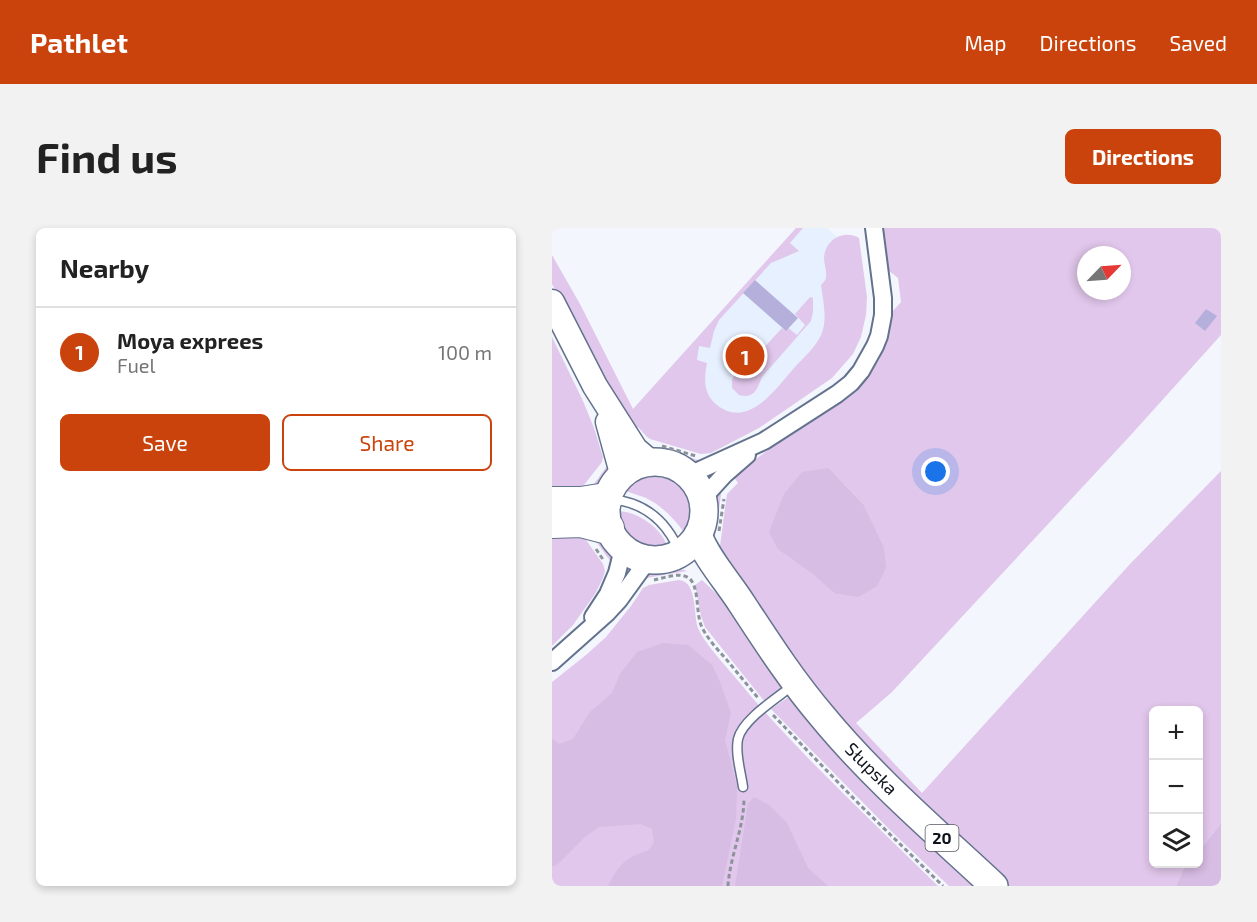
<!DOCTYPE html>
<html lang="en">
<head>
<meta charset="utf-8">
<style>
  :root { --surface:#fff; --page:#f2f2f2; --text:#222; --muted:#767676; --line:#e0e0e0; --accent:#ca430c }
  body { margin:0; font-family:"Exo 2",sans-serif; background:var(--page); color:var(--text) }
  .controls { position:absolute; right:18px; bottom:18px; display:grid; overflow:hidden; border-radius:9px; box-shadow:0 3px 9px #0003 }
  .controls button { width:54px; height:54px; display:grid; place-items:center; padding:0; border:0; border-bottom:2px solid var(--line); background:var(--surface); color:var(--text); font:30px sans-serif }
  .compass { position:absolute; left:525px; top:18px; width:54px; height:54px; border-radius:50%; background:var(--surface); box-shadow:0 3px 9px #0003; rotate:65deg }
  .you { position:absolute; left:384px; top:244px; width:21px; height:21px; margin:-15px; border:4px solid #fff; border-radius:50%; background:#1a73e8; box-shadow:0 0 0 9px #1a73e833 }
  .badge { display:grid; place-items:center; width:39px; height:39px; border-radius:50%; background:var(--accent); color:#fff; font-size:20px; font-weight:700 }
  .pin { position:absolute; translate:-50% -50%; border:3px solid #fff; box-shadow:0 2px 6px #0006 }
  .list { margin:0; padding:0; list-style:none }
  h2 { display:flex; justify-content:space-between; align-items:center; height:78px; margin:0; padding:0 24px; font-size:26px }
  h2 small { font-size:20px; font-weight:400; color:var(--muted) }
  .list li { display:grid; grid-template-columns:39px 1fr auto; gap:18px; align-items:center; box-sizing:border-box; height:90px; padding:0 24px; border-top:2px solid var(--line) }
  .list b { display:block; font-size:22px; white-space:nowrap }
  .list p { margin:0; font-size:20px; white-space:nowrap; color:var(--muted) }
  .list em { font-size:20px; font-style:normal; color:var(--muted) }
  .actions { display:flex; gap:12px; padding:18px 24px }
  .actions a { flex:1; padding:14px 0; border:2px solid var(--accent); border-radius:9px; text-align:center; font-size:21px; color:var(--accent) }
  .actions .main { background:var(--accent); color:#fff }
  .icon { flex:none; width:33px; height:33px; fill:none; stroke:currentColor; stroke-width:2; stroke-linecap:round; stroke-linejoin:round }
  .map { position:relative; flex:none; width:669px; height:658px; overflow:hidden; border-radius:9px }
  header { display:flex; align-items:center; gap:36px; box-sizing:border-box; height:84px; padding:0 30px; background:var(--accent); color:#fff }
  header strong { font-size:28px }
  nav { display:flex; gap:33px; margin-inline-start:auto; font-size:21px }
  .intro { display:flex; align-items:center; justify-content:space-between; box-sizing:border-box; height:144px; padding:0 36px }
  h1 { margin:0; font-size:42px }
  .button { padding:15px 27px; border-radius:9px; background:var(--accent); color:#fff; font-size:21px; font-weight:700 }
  main { display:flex; gap:36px; padding:0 36px }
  aside { flex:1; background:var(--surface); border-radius:9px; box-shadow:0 3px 9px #0003 }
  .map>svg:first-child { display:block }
</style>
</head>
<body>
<header>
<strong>Pathlet</strong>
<nav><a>Map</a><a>Directions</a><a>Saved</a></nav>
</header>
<div class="intro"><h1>Find us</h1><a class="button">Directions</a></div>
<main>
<aside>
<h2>Nearby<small></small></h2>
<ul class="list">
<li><span class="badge">1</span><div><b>Moya exprees</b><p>Fuel</p></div><em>100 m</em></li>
</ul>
<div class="actions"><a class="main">Save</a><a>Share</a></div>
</aside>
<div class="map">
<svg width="669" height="658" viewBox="0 0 669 658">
  <rect width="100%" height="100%" fill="#f3f6fd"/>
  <polygon fill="#e7f0ff" points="244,0 275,0 293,16 302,77 211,178 179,196 81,181"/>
  <g fill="#e1c7eb" fill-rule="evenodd">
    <path d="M 244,0 L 251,0 L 238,15 L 247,23 L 219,35 L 167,92 L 162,103 L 158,120 L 147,118 L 145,132 L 155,135 C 152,151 151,166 165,177 C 197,202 224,160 243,139 C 251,130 264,119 269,107 C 276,92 271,73 269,57 C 271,55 274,52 274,49 C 275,43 272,36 272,30 C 273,12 291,1 307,10 L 315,69 L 314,87 L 309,109 L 301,126 L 280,150 L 207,200 L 159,225 L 149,226 L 98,211 L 94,208 L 86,199 L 79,203 L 0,56 L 0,27 L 28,76 L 81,181 Z"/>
    <path d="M 331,0 L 669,0 L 669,107 L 577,209 L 340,464 L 304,495 L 370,565 L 578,336 L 669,243 L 669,595 L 647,623 L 646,482 L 602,482 L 602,636 L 636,636 L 631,642 L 624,658 L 456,658 L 363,572 L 292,502 L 169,335 L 175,329 L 168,318 L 175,266 L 186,255 L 181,248 L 231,211 L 280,181 L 303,163 L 313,153 L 327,132 L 336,110 L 340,84 L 349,74 L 346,50 L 337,43 ZM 534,27 L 570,27 L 570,63 L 534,63 ZM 277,240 L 311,276 L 282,365 L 218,304 L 224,288 Z"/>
    <path d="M 258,69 L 261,70 L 261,84 L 259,93 L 210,149 C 205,161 203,171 187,167 L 180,160 L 180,152 L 183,146 L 195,138 L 230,100 L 232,102 L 235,99 L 245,107 L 253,97 L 243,86 Z"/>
    <polygon points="0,109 31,173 42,200 51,229 50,234 32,257 0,270"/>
    <polygon points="94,217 146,232 153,235 141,238 120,230 107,228"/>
    <path d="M 58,234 L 62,245 C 55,258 49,259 36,264 Z"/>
    <path d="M 103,244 C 127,246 150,268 141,295 C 140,299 136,303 134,307 C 123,292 112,279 94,270 C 87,267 78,265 71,262 C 78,250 89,245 103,244 Z"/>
    <path d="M 168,258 L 169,267 L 162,316 L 155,306 C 159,288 157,274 168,258 Z"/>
    <path d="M 65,283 C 85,283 111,300 116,321 C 87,328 68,312 64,284 Z"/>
    <polygon points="0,302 20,309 28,309 34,312 51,336 53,343 51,350 43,366 21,397 0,418"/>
    <polygon points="38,305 56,312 61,324 61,337"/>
    <path d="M 120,338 L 135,343 L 94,350 L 88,349 C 100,339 105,339 120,338 Z"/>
    <path d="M 127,352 C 146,354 141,387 146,400 C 154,418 175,439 188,455 C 209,481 232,505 255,529 C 298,573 342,615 386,658 L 0,658 L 0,454 L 34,427 L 54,409 L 79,378 L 91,360 L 97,357 Z"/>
    <polygon points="150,352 174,375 230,459 213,474 153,399 149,388 143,357"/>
    <polygon points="238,468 432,658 397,658 338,602 219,481"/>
  </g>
  <g fill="#d7bce3">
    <polygon points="277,240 311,276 332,320 334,340 325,358 306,369 282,365 261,346 226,321 217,304 232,266 250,244"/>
    <path d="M 111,415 L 136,417 L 160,437 L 168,454 L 179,485 L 173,512 L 185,558 L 184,591 L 170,658 L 56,658 C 68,635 73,630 97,622 L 102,614 L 100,601 L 89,596 L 47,599 L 34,608 L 5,637 L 0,638 L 0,511 L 7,516 L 21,511 L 38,484 L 60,465 L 68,446 L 85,424 Z"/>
    <polygon points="202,569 217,577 235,595 256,640 276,658 183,658 196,576"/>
    <polygon points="669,595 669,658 624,658 631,642 636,636 646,636 647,623"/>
  </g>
  <g fill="#b4b0db">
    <polygon points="203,52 246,90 234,103 191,65"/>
    <polygon points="654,81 665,88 653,103 643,95"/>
  </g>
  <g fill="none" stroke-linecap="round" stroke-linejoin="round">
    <g stroke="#63728d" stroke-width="11">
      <g id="lane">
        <path d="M 58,271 C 93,274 115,293 128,325"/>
        <path d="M 191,559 C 189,544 183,526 186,511 C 190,492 225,470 240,458"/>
      </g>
    </g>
    <g stroke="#63728d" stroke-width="20">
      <g id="street">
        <polyline points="137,247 212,213 285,166 299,155 309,143 323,118 327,108 331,87 331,70 322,0"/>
        <polyline points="151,270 172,247 195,227"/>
        <polyline points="41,389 56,366 65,345 71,321"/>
        <polyline points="0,434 55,385 67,372 96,332"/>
      </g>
    </g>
    <g stroke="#63728d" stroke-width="27">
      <g id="secondary">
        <polyline points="0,74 43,158 83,221 97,233"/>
        <polyline points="56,194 70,245"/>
      </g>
    </g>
    <g stroke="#63728d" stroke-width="30">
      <g id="primary">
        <circle cx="103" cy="283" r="49"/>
        <path d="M 146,307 C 155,331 176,354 190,376 C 215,414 240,453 270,488 C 321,550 383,603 442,658"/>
      </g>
    </g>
    <g stroke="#63728d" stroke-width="34">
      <g id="highway">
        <polyline points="0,275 29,275 54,271"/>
        <polyline points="0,294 29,293 56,300"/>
      </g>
    </g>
    <g stroke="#8e939b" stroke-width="3" stroke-dasharray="4.5 3" stroke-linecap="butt">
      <polyline points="110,218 144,228"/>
      <polyline points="167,303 172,271"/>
      <polyline points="44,321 52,333"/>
      <path d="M 102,352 C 112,350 129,343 138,351 C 147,360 144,384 149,397 C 154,409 165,421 174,431 C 185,444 196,458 207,471"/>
      <polyline points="221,487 308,577 391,658"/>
      <path d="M 176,658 C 178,628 192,600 192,570"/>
    </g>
    <use href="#lane" stroke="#fff" stroke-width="8"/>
    <use href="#street" stroke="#fff" stroke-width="16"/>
    <use href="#secondary" stroke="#fff" stroke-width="24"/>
    <use href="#primary" stroke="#fff" stroke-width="27"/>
    <use href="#highway" stroke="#fff" stroke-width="32"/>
  </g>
  <g text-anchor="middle" stroke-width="4.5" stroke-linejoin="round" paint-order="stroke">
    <rect fill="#fff" stroke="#565a62" stroke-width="1.5" x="373.5" y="597" width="33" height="26" rx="4.5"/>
    <g font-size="16" font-weight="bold" fill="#0e141e">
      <text x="390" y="616">20</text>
    </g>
    <g font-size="18" fill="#0e141e" stroke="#fff">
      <text transform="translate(319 541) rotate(45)" y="6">Słupska</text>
    </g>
  </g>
</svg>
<div class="controls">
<button>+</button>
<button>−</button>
<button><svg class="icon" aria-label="layers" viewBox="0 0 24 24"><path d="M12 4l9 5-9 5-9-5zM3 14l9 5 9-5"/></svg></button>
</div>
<svg class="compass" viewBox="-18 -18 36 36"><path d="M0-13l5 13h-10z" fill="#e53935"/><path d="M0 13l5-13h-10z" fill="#767676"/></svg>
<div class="you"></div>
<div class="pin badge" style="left:193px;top:128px">1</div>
</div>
</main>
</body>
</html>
